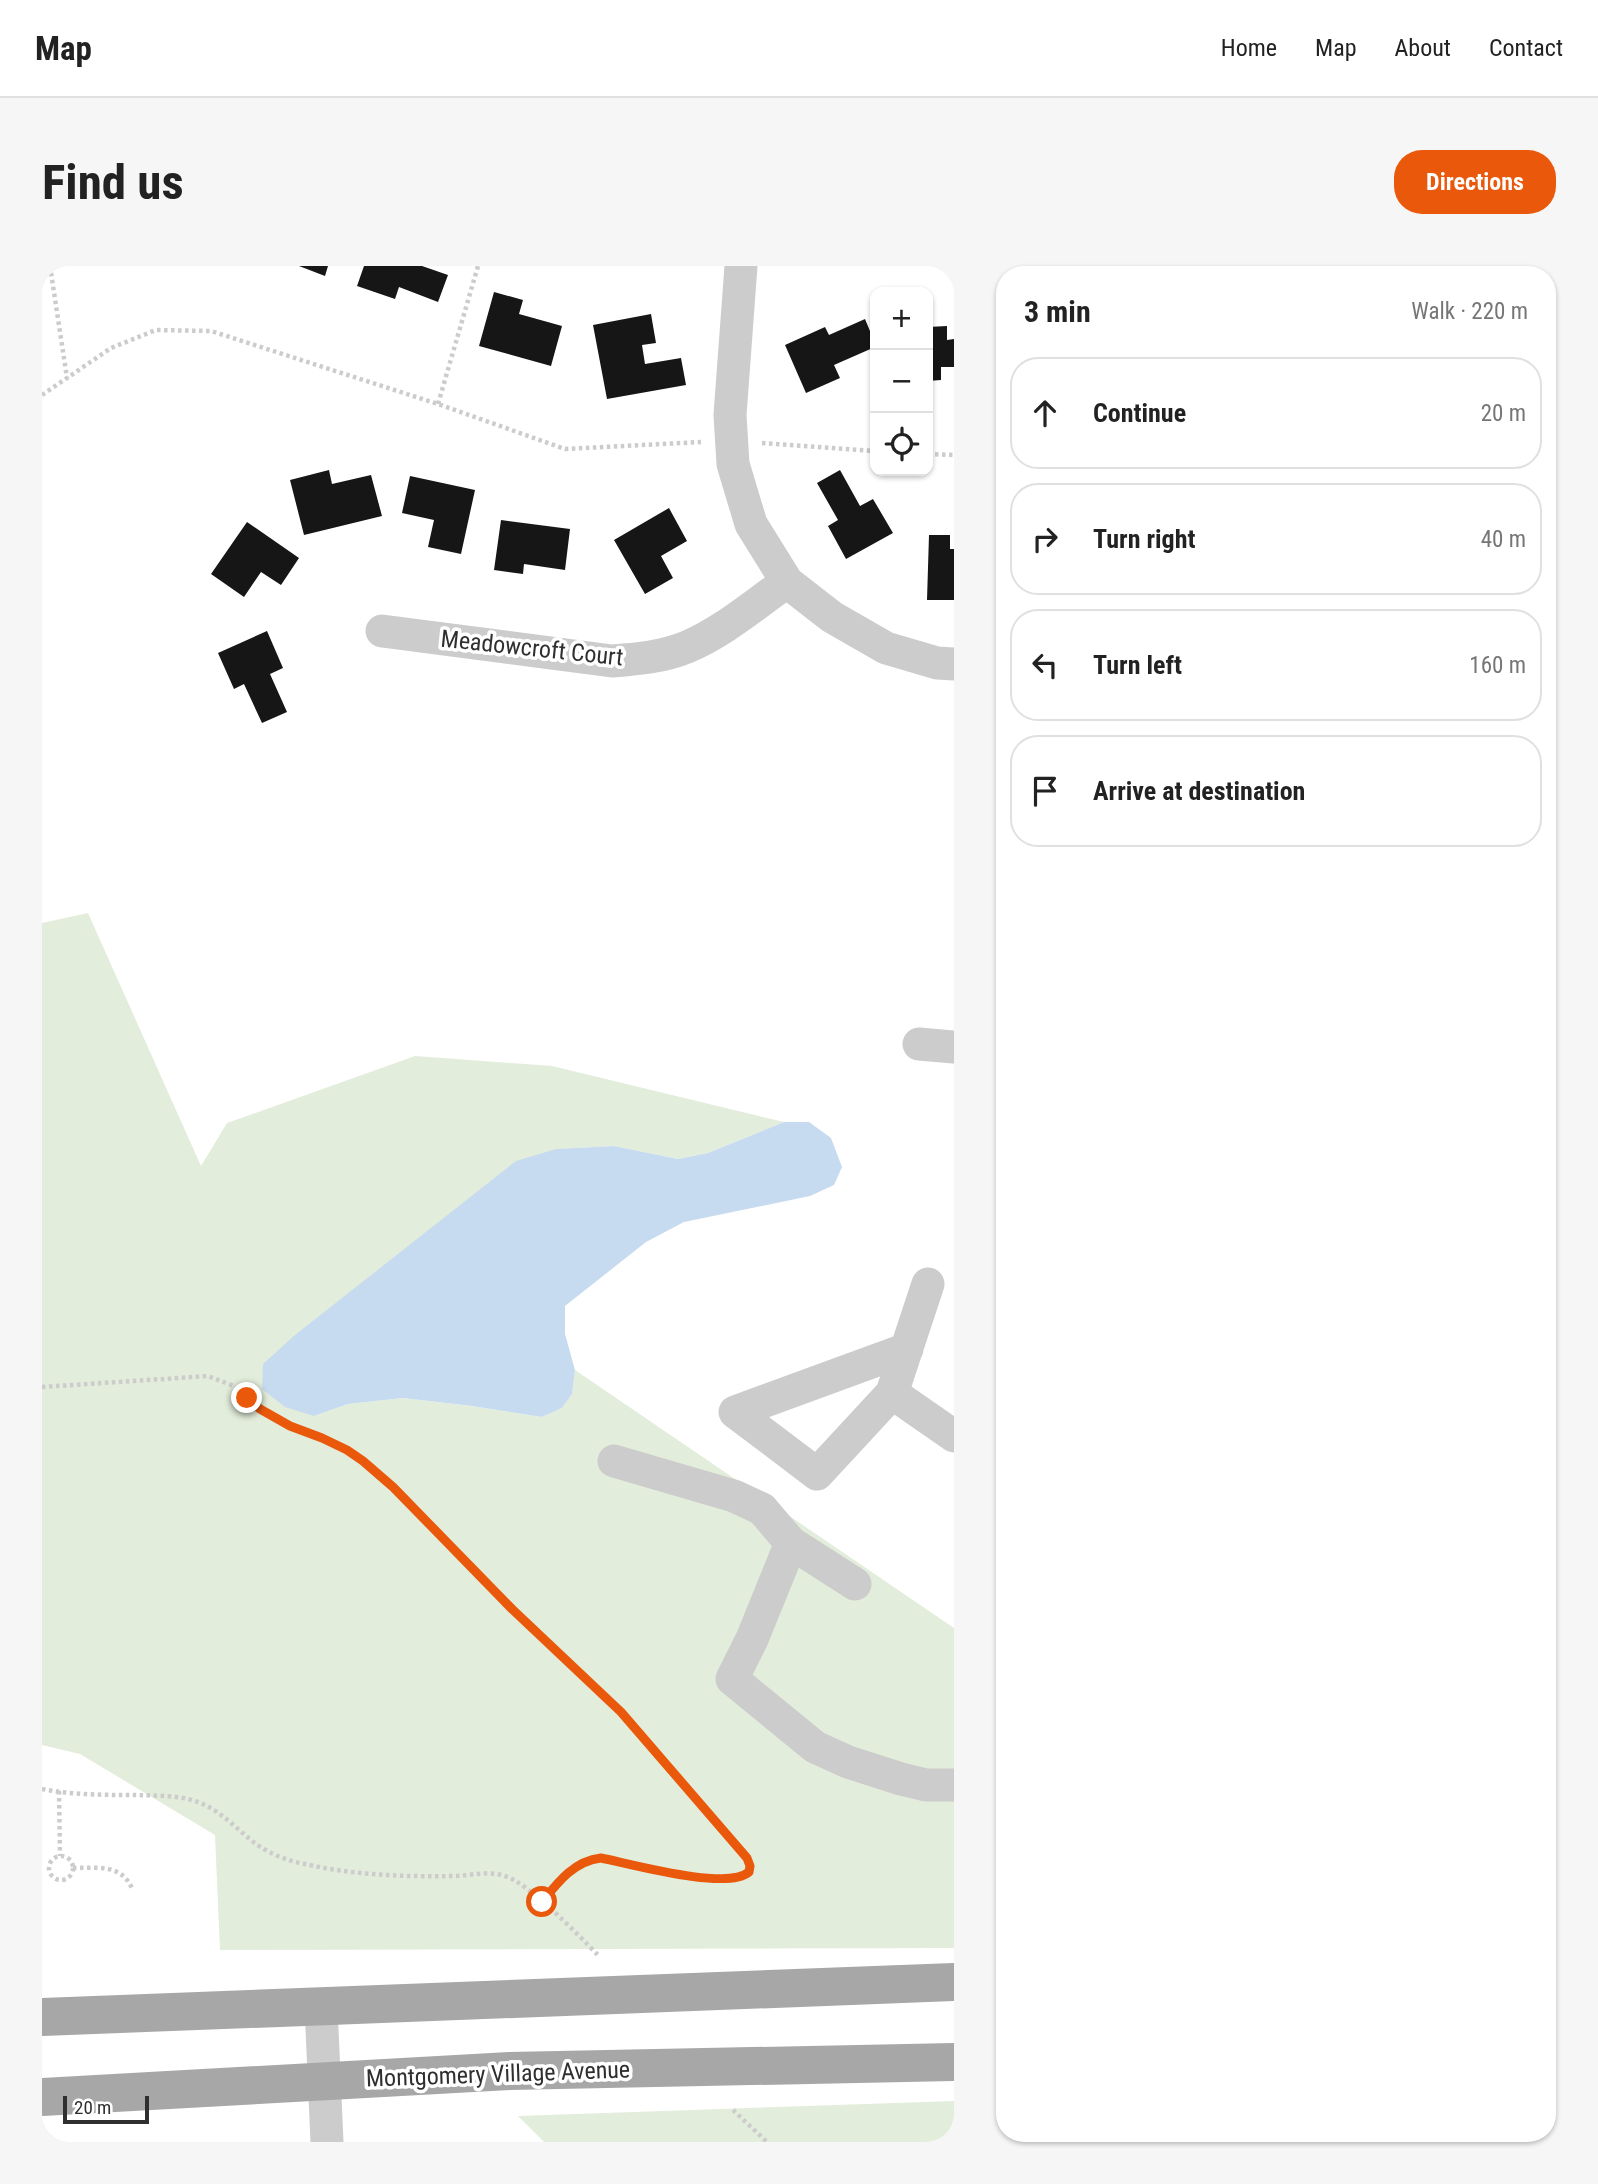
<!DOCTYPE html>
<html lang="en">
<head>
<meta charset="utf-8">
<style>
  :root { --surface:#fff; --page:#f6f6f6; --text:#222; --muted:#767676; --line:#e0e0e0; --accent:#ea580c }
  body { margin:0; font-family:"Roboto Condensed",sans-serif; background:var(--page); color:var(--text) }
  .controls { position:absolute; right:21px; top:21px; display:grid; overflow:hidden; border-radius:14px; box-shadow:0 2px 5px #0004 }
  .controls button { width:63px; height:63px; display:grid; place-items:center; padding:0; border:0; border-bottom:2px solid var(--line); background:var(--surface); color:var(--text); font:35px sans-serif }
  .scale { position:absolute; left:21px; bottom:18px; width:86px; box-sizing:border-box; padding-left:7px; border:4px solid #2f2f2f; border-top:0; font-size:19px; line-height:24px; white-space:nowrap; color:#2f2f2f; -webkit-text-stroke:5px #fff; paint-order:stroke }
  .stop { position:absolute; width:21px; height:21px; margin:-16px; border:5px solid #ea580c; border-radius:50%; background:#fff }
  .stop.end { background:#ea580c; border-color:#fff; box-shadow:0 2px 7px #0008 }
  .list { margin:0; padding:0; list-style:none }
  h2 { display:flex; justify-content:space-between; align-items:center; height:91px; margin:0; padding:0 28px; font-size:30px }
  h2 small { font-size:23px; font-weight:400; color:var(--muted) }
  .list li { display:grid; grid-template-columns:46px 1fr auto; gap:21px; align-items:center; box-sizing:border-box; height:112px; margin:0 14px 14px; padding:0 14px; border:2px solid var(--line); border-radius:28px }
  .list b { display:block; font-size:26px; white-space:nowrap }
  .list em { font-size:23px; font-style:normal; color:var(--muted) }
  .icon { flex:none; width:38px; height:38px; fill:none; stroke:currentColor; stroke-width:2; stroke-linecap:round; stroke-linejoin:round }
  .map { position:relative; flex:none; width:912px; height:1876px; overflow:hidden; border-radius:28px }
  header { display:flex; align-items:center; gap:42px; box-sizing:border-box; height:98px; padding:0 35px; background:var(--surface); border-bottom:2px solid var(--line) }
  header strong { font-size:33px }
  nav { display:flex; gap:38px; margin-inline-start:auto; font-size:24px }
  .intro { display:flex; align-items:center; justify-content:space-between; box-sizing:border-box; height:168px; padding:0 42px }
  h1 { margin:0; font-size:49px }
  .button { padding:18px 32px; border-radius:28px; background:var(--accent); color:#fff; font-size:24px; font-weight:700 }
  main { display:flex; gap:42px; padding:0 42px }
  aside { flex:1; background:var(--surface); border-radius:28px; box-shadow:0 2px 5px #0004 }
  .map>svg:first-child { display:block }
</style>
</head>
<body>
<header>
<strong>Map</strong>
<nav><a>Home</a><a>Map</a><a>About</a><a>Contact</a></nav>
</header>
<div class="intro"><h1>Find us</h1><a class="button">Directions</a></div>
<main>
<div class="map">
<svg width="912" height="1876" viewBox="0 0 912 1876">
  <rect width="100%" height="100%" fill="#fff"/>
  <g fill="#e3eddb">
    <polygon points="46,647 159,900 185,857 373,790 510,800 742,856 666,887 636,893 572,880 514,883 272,1150 306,1138 361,1132 430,1140 500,1151 520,1142 530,1128 533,1104 912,1362 912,1682 178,1684 173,1569 38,1488 0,1479 0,657"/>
    <polygon points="912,1835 912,1876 502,1876 476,1850"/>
  </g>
  <polygon fill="#c6dbef" points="742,856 767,856 789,872 800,901 792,919 768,930 642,956 604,976 523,1040 523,1068 533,1104 530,1128 520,1142 500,1151 430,1140 361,1132 306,1138 272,1150 243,1141 220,1123 221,1098 253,1069 474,895 514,883 572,880 636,893 666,887"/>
  <g fill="#161616">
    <polygon points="257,0 286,0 283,10"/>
    <polygon points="322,0 380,0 406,9 396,36 357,21 353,33 315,20"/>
    <polygon points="452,26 481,34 477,48 520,60 509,100 437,80"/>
    <polygon points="609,48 614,77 600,79 603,98 639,92 644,119 565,133 551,59"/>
    <polygon points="823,53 833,77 833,81 792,99 798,112 764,127 743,79 783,61 787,69"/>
    <polygon points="905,60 905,74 912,73 912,101 899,101 899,114 886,115 886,61"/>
    <polygon points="287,204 290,218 329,209 340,250 262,269 248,214"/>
    <polygon points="798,204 818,240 831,233 851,267 804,293 786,260 796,254 775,217"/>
    <polygon points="368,210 433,224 419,288 386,281 392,254 360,247"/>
    <polygon points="627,242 645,275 619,290 631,312 603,328 572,274"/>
    <polygon points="459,254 528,263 523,304 482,298 481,308 452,304"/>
    <polygon points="205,256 257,292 239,319 219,306 202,331 169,308"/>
    <polygon points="887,269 908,269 908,283 912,283 912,334 885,334"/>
    <polygon points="225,365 241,402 228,408 245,446 220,457 202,418 192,423 176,387"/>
  </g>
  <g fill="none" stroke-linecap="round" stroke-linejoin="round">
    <g stroke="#ccc" stroke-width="4.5" stroke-dasharray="3.5 3.5" stroke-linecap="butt">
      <polyline points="8,0 25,112"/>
      <polyline points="0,129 69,82 114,64 169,65 396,138 523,183 659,176"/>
      <polyline points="396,138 436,0"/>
      <polyline points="720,177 833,185"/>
      <polyline points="886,188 912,189"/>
      <path d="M 0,1121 L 166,1110 L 192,1120 L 218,1143 L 249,1160 L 280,1172 L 305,1184 L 321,1195 L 351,1221 L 470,1343 L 578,1446 L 705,1593 L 708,1600 L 707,1606 C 685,1625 589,1598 559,1593 C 532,1595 516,1616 500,1636"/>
      <path d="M 0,1523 C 31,1529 64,1529 95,1529 C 114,1530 135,1529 153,1535 C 178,1543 194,1563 214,1578 C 228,1588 246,1595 263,1598 C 310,1609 362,1611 411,1610 C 429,1610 445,1604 463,1610 C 488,1618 536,1669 556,1689"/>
      <polyline points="17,1525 18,1590"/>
      <circle cx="19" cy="1602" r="12"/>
      <path d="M 31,1602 C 55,1602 81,1597 91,1625"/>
      <polyline points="691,1844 725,1876"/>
    </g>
    <g stroke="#ccc" stroke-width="33">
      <polyline points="699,0 688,149 691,198 709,258 745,316 790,351 844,382 895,397 912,398"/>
      <path d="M 340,365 L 570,395 C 595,393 621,391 645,381 C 681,366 713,338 745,316"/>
      <polyline points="877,778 912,781"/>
      <polyline points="865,1083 693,1146 775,1208 850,1127 886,1018"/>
      <polyline points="850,1127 912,1170"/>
      <polyline points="572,1195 692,1230 720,1243 749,1277 813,1318"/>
      <polyline points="749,1277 710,1373 690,1413 773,1481 806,1496 859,1513 884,1519 912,1519"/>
      <polyline points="279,1740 285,1876"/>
    </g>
    <g stroke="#a7a7a7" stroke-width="38">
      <polyline points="0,1751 912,1716"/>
      <polyline points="0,1831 468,1805 912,1796"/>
    </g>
  </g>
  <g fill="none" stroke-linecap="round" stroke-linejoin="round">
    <path stroke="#ea580c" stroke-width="9" d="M 205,1132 L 218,1143 L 248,1160 L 280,1172 L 305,1184 L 321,1195 L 351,1221 L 470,1343 L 579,1446 L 705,1592 L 708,1600 L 707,1606 C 685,1625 589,1598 559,1592 C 532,1595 516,1616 500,1636"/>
  </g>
  <g text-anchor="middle" stroke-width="7" stroke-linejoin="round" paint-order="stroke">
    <g font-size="24" fill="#2f2f2f" stroke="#fff">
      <text transform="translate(490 382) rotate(6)" y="8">Meadowcroft Court</text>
      <text transform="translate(456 1808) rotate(-2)" y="8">Montgomery Village Avenue</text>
    </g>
  </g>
</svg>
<div class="controls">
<button>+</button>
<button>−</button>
<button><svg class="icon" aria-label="locate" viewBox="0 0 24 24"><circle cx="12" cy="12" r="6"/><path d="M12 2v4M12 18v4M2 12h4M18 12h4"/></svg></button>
</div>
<div class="scale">20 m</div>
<div class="stop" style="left:500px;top:1636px"></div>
<div class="stop end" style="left:205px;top:1132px"></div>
</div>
<aside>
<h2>3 min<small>Walk · 220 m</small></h2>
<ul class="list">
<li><svg class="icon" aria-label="ahead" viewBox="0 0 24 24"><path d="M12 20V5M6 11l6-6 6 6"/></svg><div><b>Continue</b></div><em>20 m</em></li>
<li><svg class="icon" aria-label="right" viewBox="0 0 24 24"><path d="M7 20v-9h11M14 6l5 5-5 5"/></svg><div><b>Turn right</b></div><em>40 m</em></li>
<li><svg class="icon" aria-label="left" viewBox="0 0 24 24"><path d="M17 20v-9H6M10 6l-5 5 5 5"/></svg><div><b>Turn left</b></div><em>160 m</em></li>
<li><svg class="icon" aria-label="arrive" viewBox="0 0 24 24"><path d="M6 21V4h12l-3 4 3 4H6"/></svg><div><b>Arrive at destination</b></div></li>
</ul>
</aside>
</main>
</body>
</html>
